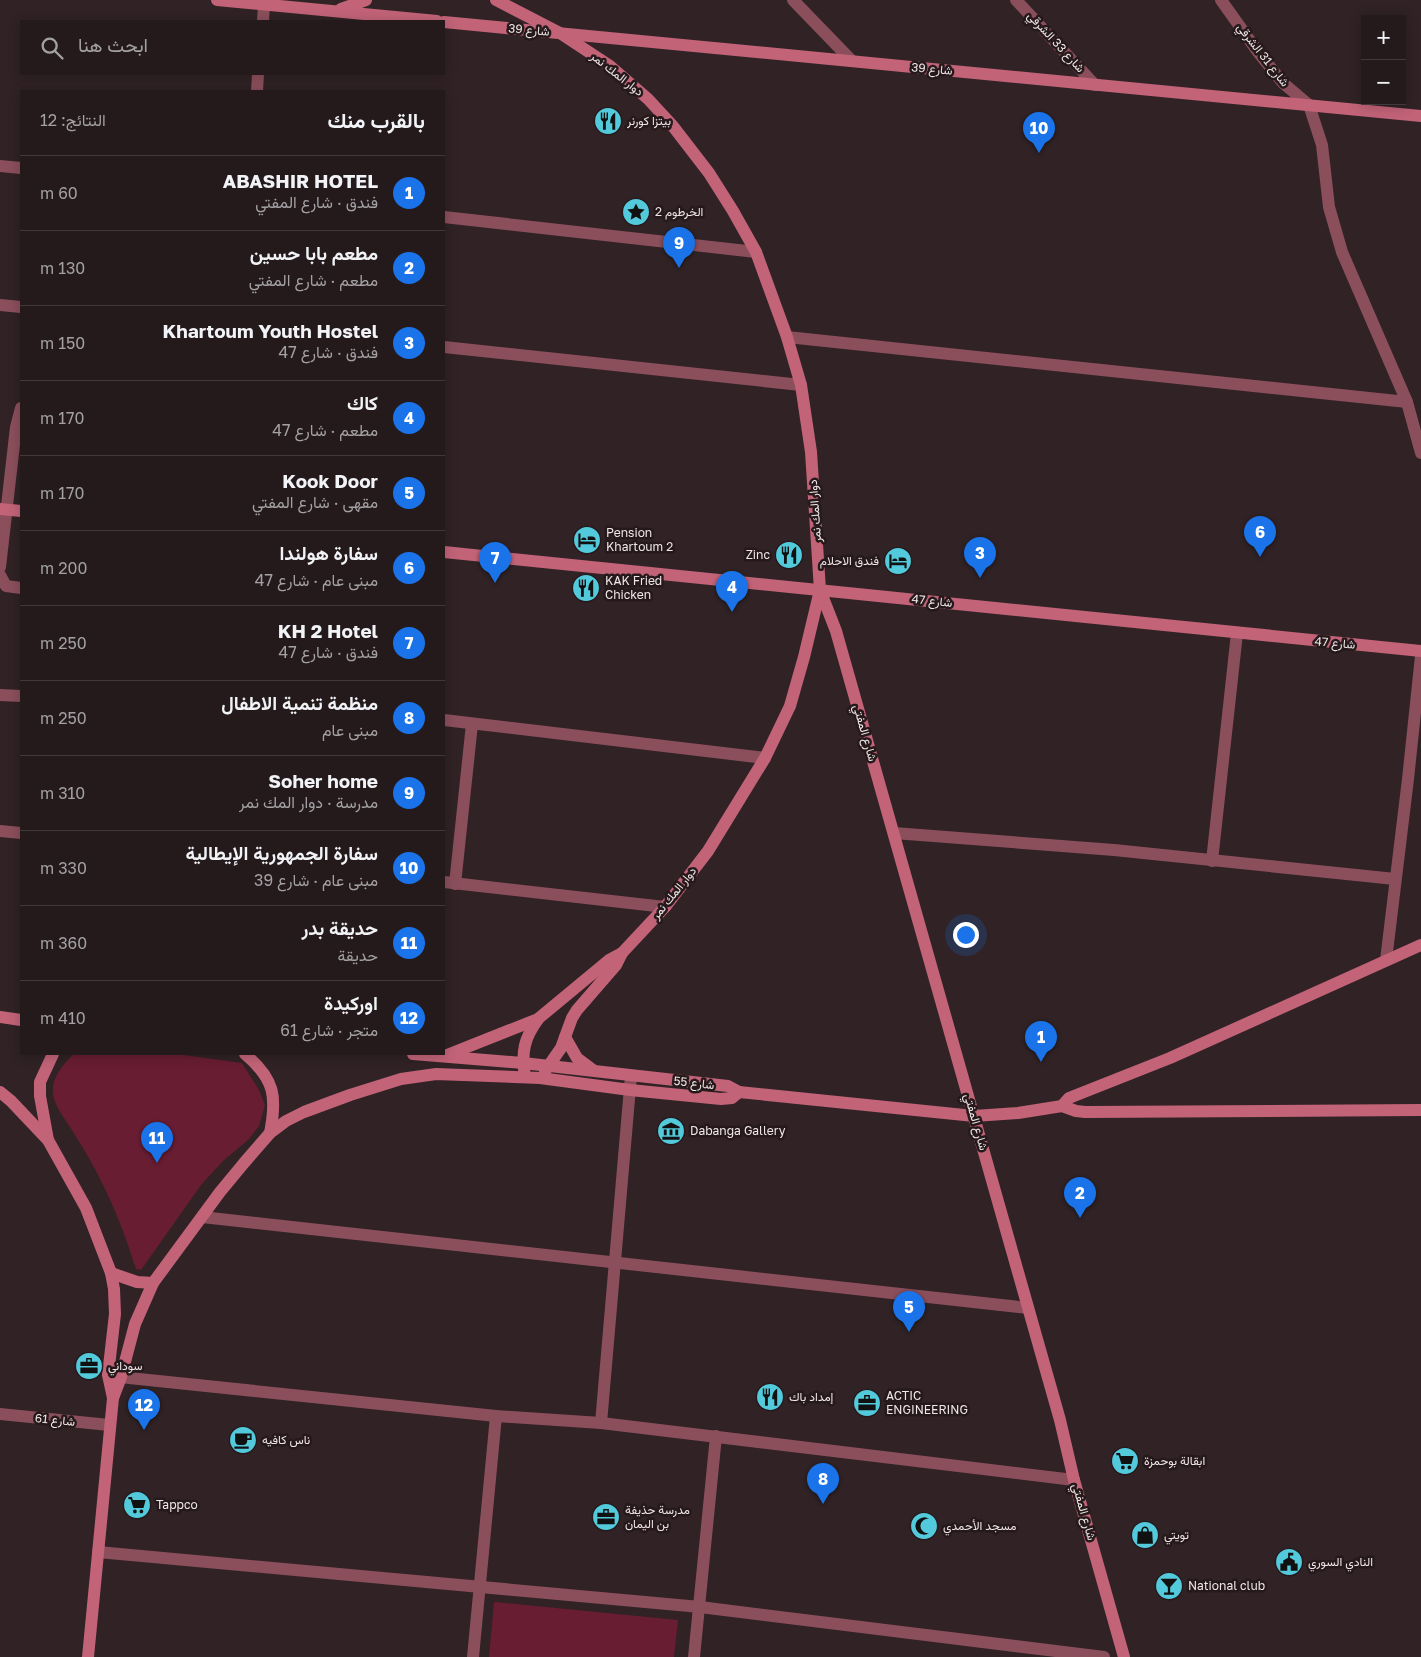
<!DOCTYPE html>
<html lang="ar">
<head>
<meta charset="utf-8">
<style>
  :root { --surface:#241a1c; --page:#302729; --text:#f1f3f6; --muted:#a3a1a3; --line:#41383b; --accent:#1a73e8 }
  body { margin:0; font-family:"Golos Text",Vazirmatn,sans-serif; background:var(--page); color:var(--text); direction:rtl }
  .controls { position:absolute; right:15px; top:15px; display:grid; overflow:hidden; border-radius:0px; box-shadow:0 2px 12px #0003 }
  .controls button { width:45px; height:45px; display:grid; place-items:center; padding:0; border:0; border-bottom:1px solid var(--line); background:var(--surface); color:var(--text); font:25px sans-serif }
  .you { position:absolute; left:965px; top:934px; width:18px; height:18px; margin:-12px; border:4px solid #fff; border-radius:50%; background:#1a73e8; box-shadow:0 0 0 8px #1a73e833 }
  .badge { display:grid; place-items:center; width:32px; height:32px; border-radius:50%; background:var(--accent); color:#fff; font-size:16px; font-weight:700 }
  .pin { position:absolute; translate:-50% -41px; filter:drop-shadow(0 1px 2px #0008) }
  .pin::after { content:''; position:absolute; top:26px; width:18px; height:15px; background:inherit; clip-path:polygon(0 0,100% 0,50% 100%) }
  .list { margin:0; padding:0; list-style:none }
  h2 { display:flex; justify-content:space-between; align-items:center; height:65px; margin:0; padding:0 20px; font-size:21px }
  h2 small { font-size:16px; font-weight:400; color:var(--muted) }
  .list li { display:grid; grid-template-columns:32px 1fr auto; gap:15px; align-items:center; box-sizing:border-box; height:75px; padding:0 20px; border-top:1px solid var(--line) }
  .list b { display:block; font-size:19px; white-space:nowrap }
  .list p { margin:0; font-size:16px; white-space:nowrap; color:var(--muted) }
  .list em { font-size:16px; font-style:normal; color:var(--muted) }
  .icon { flex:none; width:28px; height:28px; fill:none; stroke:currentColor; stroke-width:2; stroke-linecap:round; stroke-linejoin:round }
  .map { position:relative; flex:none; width:1421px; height:1657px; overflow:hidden; direction:ltr }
  .search { position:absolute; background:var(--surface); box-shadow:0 2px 12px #0003; left:20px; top:20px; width:425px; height:55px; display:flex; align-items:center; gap:12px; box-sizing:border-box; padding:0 18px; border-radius:0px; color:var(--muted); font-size:19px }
  .panel { position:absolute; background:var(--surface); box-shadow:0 2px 12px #0003; left:20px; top:90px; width:425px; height:965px; border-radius:0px; direction:rtl }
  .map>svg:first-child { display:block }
</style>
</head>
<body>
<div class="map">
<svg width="1421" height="1657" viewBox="0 0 1421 1657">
  <rect width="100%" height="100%" fill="#302225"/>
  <g fill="#681d32">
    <path d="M 74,1054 L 176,1054 L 242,1063 L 259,1090 L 265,1105 L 259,1126 L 249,1139 L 223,1161 L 201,1185 L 141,1270 L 136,1269 C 119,1215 101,1175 70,1127 C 63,1116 52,1103 53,1089 C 53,1076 65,1062 74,1054 Z"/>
    <polygon points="494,1602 678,1620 674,1657 489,1657"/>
  </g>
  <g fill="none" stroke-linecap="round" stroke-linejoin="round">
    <g stroke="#8a4f5b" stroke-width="12">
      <polyline points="793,0 852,61"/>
      <polyline points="1016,0 1095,85"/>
      <polyline points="1221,0 1258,52 1283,83 1309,105 1322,145 1329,207 1342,252 1407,402 1421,453"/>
      <polyline points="263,21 264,5"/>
      <polyline points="257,91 258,74"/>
      <polyline points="0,166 21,168"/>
      <polyline points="444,217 756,252"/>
      <polyline points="0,305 21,307"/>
      <polyline points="787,337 1407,402"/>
      <polyline points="444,347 801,385"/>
      <polyline points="0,567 16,427 21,408"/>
      <polyline points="0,575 6,586 21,588"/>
      <polyline points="0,695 21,696"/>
      <polyline points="444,720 765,758"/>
      <polyline points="0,831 21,833"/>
      <polyline points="894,833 1114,850 1395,879"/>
      <polyline points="1212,861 1237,633"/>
      <polyline points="444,882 665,907"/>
      <polyline points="455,884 472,724"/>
      <polyline points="1386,960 1408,779 1421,656"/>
      <polyline points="202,1217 1028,1308"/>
      <polyline points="110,1376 496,1416 601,1423 1074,1480"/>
      <polyline points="0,1414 109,1425"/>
      <polyline points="601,1423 631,1076"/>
      <polyline points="98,1552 700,1607 1104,1657"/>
      <polyline points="473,1657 496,1416"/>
      <polyline points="694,1657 716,1436"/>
    </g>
    <g stroke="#c26378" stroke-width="12">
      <polyline points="217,0 437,21"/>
      <path d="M 496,0 L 560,33 L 610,66 L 648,99 L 672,125 L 709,173 L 733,211 L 756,252 L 787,337 L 801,385 L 811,452 L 820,590 L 804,657 L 790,706 L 765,758 L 708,851 L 665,907 L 622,953 L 609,960 L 539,1018 C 524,1038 521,1052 525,1077"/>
      <polyline points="341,9 366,0"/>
      <polyline points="444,22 1421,116"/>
      <polyline points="0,509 21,511"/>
      <polyline points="444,552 1421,651"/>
      <polyline points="820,590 836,631 1060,1420 1074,1480 1124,1657"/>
      <polyline points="0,1017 21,1020"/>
      <polyline points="565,1037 577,1058 593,1070"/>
      <path d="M 245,1054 C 275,1079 277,1097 270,1133"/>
      <polyline points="413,1054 523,1063 728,1086 739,1092 974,1116 1018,1113 1062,1106 1076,1111 1085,1112 1421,1110"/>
      <polyline points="447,1055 538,1019"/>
      <polyline points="545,1071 561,1048 572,1018 577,1010 616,965 622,953"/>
      <polyline points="0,1092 11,1101 48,1140 86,1208 111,1273 114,1289 115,1314 108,1375 113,1398"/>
      <polyline points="1062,1106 1069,1098 1074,1096 1170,1058 1421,945"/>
      <polyline points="48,1140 40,1096 40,1082 53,1054"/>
      <polyline points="111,1273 137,1282 153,1283"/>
      <polyline points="88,1657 113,1398 121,1377 135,1324 153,1283 220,1192 244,1163 270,1133 286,1121 304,1112 350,1095 401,1079 436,1074 540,1078 630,1090 721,1099 732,1098 739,1092"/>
    </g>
  </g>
  <defs>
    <g id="restaurant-disc" transform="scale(1.4375)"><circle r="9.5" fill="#53cadc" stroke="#26191b"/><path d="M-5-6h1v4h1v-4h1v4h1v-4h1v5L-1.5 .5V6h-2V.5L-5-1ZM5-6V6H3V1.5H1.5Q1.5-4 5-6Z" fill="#111"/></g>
    <g id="sight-disc" transform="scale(1.4375)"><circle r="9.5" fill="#53cadc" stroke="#26191b"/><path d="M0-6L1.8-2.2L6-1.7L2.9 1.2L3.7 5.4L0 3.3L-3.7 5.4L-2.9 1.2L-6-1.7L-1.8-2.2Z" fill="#111"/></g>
    <g id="hotel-disc" transform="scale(1.4375)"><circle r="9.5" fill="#53cadc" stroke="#26191b"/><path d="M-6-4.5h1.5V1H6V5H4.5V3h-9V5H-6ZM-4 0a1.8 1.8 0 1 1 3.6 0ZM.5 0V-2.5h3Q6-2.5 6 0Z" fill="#111"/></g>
    <g id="museum-disc" transform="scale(1.4375)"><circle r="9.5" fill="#53cadc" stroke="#26191b"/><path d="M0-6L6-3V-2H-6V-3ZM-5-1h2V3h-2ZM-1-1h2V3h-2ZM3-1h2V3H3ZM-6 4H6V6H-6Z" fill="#111"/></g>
    <g id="office-disc" transform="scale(1.4375)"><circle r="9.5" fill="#53cadc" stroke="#26191b"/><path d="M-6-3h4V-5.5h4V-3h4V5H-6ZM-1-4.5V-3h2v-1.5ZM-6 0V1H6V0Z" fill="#111"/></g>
    <g id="cafe-disc" transform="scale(1.4375)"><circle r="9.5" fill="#53cadc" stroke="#26191b"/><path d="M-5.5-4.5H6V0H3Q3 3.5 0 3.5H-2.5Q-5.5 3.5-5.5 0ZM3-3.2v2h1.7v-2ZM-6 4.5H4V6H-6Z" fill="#111"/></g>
    <g id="supermarket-disc" transform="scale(1.4375)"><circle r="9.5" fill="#53cadc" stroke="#26191b"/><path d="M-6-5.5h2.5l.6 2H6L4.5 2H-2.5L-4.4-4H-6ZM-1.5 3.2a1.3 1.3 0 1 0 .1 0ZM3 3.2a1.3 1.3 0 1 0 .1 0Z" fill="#111"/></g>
    <g id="mosque-disc" transform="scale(1.4375)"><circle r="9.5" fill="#53cadc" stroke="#26191b"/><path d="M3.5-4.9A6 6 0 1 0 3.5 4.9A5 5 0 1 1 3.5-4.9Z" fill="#111"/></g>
    <g id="shop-disc" transform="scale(1.4375)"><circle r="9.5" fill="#53cadc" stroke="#26191b"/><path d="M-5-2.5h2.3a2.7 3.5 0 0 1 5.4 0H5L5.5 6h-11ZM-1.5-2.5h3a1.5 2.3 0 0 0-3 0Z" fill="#111"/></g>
    <g id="civic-disc" transform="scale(1.4375)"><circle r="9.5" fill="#53cadc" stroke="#26191b"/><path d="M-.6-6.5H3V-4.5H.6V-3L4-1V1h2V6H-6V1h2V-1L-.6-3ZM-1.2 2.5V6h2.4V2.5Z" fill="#111"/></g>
    <g id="bar-disc" transform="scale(1.4375)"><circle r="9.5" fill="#53cadc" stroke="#26191b"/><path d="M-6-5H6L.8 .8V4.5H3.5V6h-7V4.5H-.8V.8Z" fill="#111"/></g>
  </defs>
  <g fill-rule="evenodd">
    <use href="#restaurant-disc" x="608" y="121"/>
    <use href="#sight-disc" x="636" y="212"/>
    <use href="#hotel-disc" x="587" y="540"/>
    <use href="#restaurant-disc" x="789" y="555"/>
    <use href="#hotel-disc" x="898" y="561"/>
    <use href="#restaurant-disc" x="586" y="588"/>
    <use href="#museum-disc" x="671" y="1131"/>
    <use href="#office-disc" x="89" y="1366"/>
    <use href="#restaurant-disc" x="770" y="1397"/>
    <use href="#office-disc" x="867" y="1403"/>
    <use href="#cafe-disc" x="243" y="1440"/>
    <use href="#supermarket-disc" x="1125" y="1461"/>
    <use href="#supermarket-disc" x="137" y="1505"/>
    <use href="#office-disc" x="606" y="1517"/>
    <use href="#mosque-disc" x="924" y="1526"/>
    <use href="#shop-disc" x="1145" y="1535"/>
    <use href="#civic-disc" x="1289" y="1562"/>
    <use href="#bar-disc" x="1169" y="1586"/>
  </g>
  <g text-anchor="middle" stroke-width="5" stroke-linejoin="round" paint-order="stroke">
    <g font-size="12" fill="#f0e6e7" stroke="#26191b">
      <text transform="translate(529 30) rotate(5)" y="4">شارع 39</text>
      <text transform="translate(1056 42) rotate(47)" y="4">شارع 33 الشرقي</text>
      <text transform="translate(1263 55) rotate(52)" y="4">شارع 31 الشرقي</text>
      <text transform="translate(932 69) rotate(5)" y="4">شارع 39</text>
      <text transform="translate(617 74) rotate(38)" y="4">دوار المك نمر</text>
      <text transform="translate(815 511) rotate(-94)" y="4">دوار المك نمر</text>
      <text transform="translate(932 601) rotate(6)" y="4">شارع 47</text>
      <text transform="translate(1335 643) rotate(5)" y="4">شارع 47</text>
      <text transform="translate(865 733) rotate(74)" y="4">شارع المفتي</text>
      <text transform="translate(674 893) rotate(-51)" y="4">دوار المك نمر</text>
      <text transform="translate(694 1083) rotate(6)" y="4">شارع 55</text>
      <text transform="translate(976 1122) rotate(74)" y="4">شارع المفتي</text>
      <text transform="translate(55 1420) rotate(6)" y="4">شارع 61</text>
      <text transform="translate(1084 1512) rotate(74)" y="4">شارع المفتي</text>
    </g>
    <g font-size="12" fill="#f0e6e7" stroke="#26191b" text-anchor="start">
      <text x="627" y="125">بيتزا كورنر</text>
      <text x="655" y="216">الخرطوم 2</text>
      <text x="606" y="537">Pension<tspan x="606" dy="14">Khartoum 2</tspan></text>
      <text x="770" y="559" text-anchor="end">Zinc</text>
      <text x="879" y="565" text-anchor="end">فندق الاحلام</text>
      <text x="605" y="585">KAK Fried<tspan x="605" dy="14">Chicken</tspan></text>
      <text x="690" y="1135">Dabanga Gallery</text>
      <text x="108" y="1370">سوداني</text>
      <text x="886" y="1400">ACTIC<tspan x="886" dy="14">ENGINEERING</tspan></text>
      <text x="789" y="1401">إمداد باك</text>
      <text x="262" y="1444">ناس كافيه</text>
      <text x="1144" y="1465">ابقالة بوحمزة</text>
      <text x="156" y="1509">Tappco</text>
      <text x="625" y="1514">مدرسة حذيفة<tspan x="625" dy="14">بن اليمان</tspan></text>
      <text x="943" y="1530">مسجد الأحمدي</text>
      <text x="1164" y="1539">تويتي</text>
      <text x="1308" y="1566">النادي السوري</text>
      <text x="1188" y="1590">National club</text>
    </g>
  </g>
</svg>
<div class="controls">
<button>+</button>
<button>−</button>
</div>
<div class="you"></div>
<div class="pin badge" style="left:1041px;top:1062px">1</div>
<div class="pin badge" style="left:1080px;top:1218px">2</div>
<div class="pin badge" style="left:980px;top:578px">3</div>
<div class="pin badge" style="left:732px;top:612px">4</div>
<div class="pin badge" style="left:909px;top:1332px">5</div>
<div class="pin badge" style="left:1260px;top:557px">6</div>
<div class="pin badge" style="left:495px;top:583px">7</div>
<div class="pin badge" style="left:823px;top:1504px">8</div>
<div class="pin badge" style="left:679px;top:268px">9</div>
<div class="pin badge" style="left:1039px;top:153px">10</div>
<div class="pin badge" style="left:157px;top:1163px">11</div>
<div class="pin badge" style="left:144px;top:1430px">12</div>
<div class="search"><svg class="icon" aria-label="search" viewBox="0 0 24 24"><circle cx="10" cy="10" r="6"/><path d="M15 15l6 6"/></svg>ابحث هنا</div>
<section class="panel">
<h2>بالقرب منك<small>النتائج: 12</small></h2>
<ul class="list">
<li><span class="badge">1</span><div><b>ABASHIR HOTEL</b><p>فندق · شارع المفتي</p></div><em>60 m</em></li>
<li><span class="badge">2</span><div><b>مطعم بابا حسين</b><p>مطعم · شارع المفتي</p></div><em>130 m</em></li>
<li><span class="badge">3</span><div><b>Khartoum Youth Hostel</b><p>فندق · شارع 47</p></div><em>150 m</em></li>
<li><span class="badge">4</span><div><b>كاك</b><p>مطعم · شارع 47</p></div><em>170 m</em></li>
<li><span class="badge">5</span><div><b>Kook Door</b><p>مقهى · شارع المفتي</p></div><em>170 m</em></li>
<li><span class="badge">6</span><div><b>سفارة هولندا</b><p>مبنى عام · شارع 47</p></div><em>200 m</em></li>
<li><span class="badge">7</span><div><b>KH 2 Hotel</b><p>فندق · شارع 47</p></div><em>250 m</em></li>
<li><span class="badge">8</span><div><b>منظمة تنمية الاطفال</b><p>مبنى عام</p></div><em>250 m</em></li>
<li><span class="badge">9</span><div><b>Soher home</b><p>مدرسة · دوار المك نمر</p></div><em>310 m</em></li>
<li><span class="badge">10</span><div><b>سفارة الجمهورية الإيطالية</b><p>مبنى عام · شارع 39</p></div><em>330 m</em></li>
<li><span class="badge">11</span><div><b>حديقة بدر</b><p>حديقة</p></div><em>360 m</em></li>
<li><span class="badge">12</span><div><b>اوركيدة</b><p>متجر · شارع 61</p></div><em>410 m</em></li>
</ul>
</section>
</div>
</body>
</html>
